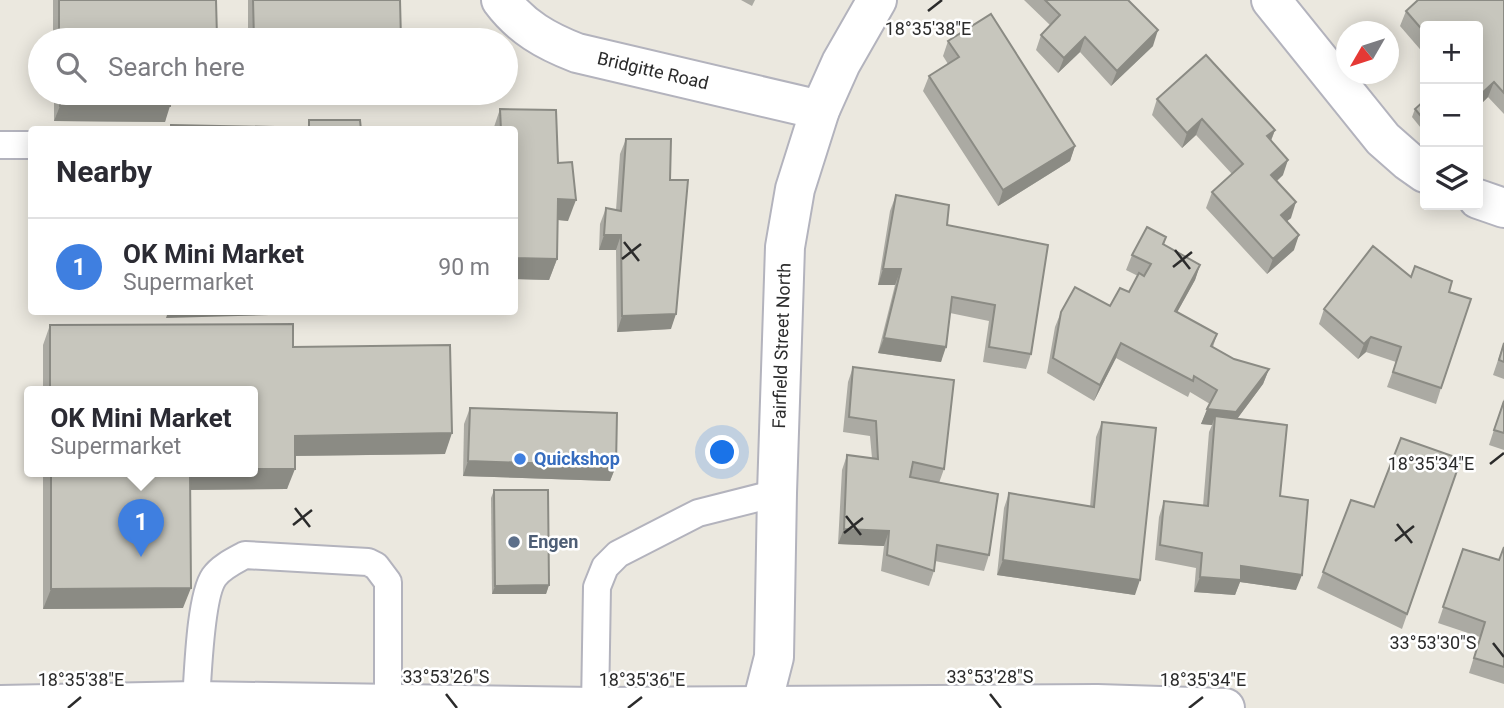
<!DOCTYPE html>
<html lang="en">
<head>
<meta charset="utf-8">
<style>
  :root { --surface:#fff; --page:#f2f2f3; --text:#2b2b33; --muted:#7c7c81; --line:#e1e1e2; --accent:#7c3aed }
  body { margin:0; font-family:Roboto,sans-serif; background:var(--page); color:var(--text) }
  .controls { position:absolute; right:21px; top:21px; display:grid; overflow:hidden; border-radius:7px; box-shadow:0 4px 18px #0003 }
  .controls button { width:63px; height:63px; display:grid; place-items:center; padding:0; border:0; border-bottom:2px solid var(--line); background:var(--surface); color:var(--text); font:35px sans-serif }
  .compass { position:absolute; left:1336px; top:21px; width:63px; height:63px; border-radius:50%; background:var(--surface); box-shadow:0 4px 18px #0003; rotate:231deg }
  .you { position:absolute; left:723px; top:453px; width:24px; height:24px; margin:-18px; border:5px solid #fff; border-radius:50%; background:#1a73e8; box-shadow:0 0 0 10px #1a73e833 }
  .badge { display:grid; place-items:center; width:46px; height:46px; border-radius:50%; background:var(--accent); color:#fff; font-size:23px; font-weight:700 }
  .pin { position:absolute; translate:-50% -58px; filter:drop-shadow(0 2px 4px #0008) }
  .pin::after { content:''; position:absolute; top:37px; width:24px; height:21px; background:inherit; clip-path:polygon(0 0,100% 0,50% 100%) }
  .popup { position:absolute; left:24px; top:386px; width:234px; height:91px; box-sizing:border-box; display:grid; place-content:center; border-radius:7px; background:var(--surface); filter:drop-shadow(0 2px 5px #0005); font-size:23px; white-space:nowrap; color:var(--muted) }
  .popup b { font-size:26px; color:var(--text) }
  .popup::after { content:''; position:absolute; left:50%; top:100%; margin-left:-14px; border:14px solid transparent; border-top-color:var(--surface) }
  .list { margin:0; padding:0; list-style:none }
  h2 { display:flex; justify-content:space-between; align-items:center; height:91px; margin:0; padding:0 28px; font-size:30px }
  h2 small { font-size:23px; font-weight:400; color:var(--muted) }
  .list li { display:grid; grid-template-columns:46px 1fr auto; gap:21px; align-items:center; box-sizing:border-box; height:98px; padding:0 28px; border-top:2px solid var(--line) }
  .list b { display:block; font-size:26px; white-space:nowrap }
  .list p { margin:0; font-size:23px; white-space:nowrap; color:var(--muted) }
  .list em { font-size:23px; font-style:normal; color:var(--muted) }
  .icon { flex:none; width:38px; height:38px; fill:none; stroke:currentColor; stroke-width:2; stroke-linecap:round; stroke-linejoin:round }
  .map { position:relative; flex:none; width:1504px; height:708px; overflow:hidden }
  .search { position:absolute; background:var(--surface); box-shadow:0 4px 18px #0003; left:28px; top:28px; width:490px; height:77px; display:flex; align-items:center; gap:18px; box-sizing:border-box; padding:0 24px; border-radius:38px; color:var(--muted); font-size:26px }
  .panel { position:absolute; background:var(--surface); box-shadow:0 4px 18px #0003; left:28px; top:126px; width:490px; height:189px; border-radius:7px }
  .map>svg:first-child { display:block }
</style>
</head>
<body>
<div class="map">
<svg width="1504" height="708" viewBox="0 0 1504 708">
  <rect width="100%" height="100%" fill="#ebe8df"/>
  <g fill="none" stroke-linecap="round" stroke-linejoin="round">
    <g stroke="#b3b3bd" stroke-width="30">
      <g id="lane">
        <polyline points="0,145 32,145"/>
        <path d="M 196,701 C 198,675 200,597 214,577 C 221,567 234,561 245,555 L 368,562 L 376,566 L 388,582 L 388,703"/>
        <polyline points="595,707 597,587 605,567 618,554 698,513 777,493"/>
      </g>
    </g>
    <g stroke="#b3b3bd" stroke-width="42">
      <g id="street">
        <path id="s1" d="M 501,0 C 521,27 546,41 577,53 L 820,110"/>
        <polyline points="1271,0 1383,139 1408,161 1425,173"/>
        <polyline points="1478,199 1504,208"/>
        <path id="s2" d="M 761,708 L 774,657 L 777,493 L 785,247 L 795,189 L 820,110 L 841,63 L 877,0"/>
      </g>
    </g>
    <g stroke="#b3b3bd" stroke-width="42">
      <polyline id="secondary" points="0,705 196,701 595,707 1097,704 1225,708"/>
    </g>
    <use href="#lane" stroke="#fff" stroke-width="26"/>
    <use href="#street" stroke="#fff" stroke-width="38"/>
    <use href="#secondary" stroke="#fff" stroke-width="38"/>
  </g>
  <g fill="#abaaa3">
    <polygon points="53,0 216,0 217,37 216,40 53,40"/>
    <polygon points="248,0 400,0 401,40 248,40"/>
    <polygon points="741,0 755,0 752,6"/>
    <polygon points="1024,0 1128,0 1153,46 1111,86 1080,52 1058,73 1036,50 1041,35 1050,25"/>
    <polygon points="1504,0 1504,114 1488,97 1478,107 1478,26 1425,26 1425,55 1400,26 1406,11"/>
    <polygon points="948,41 1075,146 1070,161 998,206 923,91 929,76 948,64 943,56"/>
    <polygon points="54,93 171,93 165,122 54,121"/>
    <polygon points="1157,99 1275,130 1271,141 1283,175 1277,181 1291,218 1287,221 1294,250 1267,274 1206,208 1212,192 1232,174 1196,135 1182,148 1152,115"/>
    <polygon points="1425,100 1425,133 1412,117 1415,109"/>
    <polygon points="500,109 558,163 568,221 557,220 557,259 549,280 514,279 514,130 493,130"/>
    <polygon points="626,139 670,180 671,329 617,332 616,250 599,250 600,224 606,208 616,210 620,154"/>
    <polygon points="896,195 947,225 1031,354 1026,369 983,362 989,321 950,313 941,362 878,353 895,285 878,285 890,211"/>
    <polygon points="1166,237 1164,245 1200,265 1195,280 1177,312 1217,334 1213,347 1234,359 1269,369 1263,384 1237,419 1280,496 1296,590 1240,582 1235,595 1194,592 1196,568 1155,560 1159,517 1164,501 1203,506 1209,432 1212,425 1201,424 1210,404 1190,392 1188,397 1116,358 1094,401 1047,373 1055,327 1061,312 1110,306 1129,292 1138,276 1126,270 1132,255"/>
    <polygon points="1411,277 1449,292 1441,388 1436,404 1387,387 1396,362 1366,352 1358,359 1319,324 1324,309"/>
    <polygon points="50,325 293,347 445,454 295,456 287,489 190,490 183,608 43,609 43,471 253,471 253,391 43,391 43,345"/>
    <polygon points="1504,342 1504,379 1493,375"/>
    <polygon points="853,367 944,469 939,483 989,555 984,571 935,561 934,571 929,586 881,571 884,546 838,544 842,470 847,455 872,458 870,436 843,432 848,382"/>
    <polygon points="1504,399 1504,450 1489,445"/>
    <polygon points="470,408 616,466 610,481 463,476 464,424"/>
    <polygon points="1102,422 1135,595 997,575 1004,508 1009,493 1090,507 1096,437"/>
    <polygon points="1461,459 1402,629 1317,588 1351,500 1374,507"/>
    <polygon points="494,490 549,585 546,594 492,594 491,498"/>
    <polygon points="1504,547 1504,684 1469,673 1480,637 1438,623 1463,549 1499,560"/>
  </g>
  <g fill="#8b8b84">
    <polygon points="1158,30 1153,46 1111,86 1117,71"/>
    <polygon points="173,37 217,37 216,40 172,40"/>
    <polygon points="1085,37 1080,52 1058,73 1064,58"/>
    <polygon points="1494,82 1488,97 1478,107 1479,96"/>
    <polygon points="60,106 170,106 165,122 54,121"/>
    <polygon points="1202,119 1196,135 1182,148 1187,133"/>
    <polygon points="1275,130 1269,145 1267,136"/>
    <polygon points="1075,146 1070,161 998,206 1003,190"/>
    <polygon points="1288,160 1283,175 1266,190 1271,175"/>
    <polygon points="558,199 576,200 568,221 550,219"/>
    <polygon points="1296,202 1291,218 1276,230 1281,215"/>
    <polygon points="604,235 621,235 616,250 599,250"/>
    <polygon points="1299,235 1294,250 1267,274 1273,259"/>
    <polygon points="514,258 557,259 549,280 514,279"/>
    <polygon points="1200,265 1195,280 1169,327 1175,311"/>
    <polygon points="883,269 901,269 895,285 878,285"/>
    <polygon points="168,312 270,312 269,315 166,318"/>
    <polygon points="676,314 671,329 617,332 622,316"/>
    <polygon points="1371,337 1366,352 1358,359 1364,344"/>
    <polygon points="884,338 946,347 941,362 878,353"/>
    <polygon points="1121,343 1116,358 1094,401 1100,385"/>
    <polygon points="1269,369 1263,384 1231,427 1215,416 1212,425 1201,424 1207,409"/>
    <polygon points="452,433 445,454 287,456 295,436"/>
    <polygon points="468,461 616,466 610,481 463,476"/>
    <polygon points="253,469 295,469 287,489 182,490 189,471 253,471"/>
    <polygon points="844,529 889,531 884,546 838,544"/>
    <polygon points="1003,560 1140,580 1135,595 997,575"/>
    <polygon points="1241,566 1302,575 1296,590 1240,582 1235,595 1194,592 1200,577"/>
    <polygon points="549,585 546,594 492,594 495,586"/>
    <polygon points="191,588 183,608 43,609 51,589"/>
  </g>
  <g fill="#c7c6bd" stroke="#8b8b84" stroke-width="2">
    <polygon points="59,0 216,0 217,37 173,37 173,40 59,40"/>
    <polygon points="253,0 400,0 401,40 254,40"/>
    <polygon points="1045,0 1128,0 1158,30 1117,71 1085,37 1064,58 1041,35 1060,15"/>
    <polygon points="1418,0 1504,0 1504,93 1494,82 1479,96 1478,95 1478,26 1425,26 1425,33 1406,11"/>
    <polygon points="991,14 1075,146 1003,190 929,76 959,57 948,41"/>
    <polygon points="1206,55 1275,130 1267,136 1288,160 1271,175 1296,202 1281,215 1299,235 1273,259 1212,192 1243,164 1202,119 1187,133 1157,99"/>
    <polygon points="60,93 171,93 170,106 60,106"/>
    <polygon points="1425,100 1425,121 1415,109"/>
    <polygon points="500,109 556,110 558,163 572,162 576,200 558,199 557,259 514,258 514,130 501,130"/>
    <polygon points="309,120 360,120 361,130 309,130"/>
    <polygon points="171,125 274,127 274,130 171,130"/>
    <polygon points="626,139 671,139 670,180 688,180 676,314 622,316 621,235 604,235 606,208 621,211"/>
    <polygon points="896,195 949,205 947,225 1048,245 1031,354 989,347 995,305 952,297 946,347 884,338 901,269 883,269"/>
    <polygon points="1147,227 1166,237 1163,244 1200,265 1175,311 1217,334 1211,346 1234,359 1269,369 1236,412 1207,409 1217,390 1194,376 1193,381 1121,343 1100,385 1053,358 1061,312 1075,287 1110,306 1120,288 1129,292 1139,273 1144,276 1151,264 1132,255"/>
    <polygon points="1373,246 1411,277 1415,266 1452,281 1449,292 1471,299 1441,388 1393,372 1401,347 1371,337 1364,344 1324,309"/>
    <polygon points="293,324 293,347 450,345 452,433 295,436 295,469 253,469 253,391 50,391 50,325"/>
    <polygon points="1504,343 1504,362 1499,360"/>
    <polygon points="853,367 954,380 944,469 913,462 910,477 998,494 989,555 937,545 934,571 887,555 889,531 844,529 847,455 878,459 876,421 849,417"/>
    <polygon points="1504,401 1504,433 1494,430"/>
    <polygon points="470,408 617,413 616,466 468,461"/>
    <polygon points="1215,416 1287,425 1280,496 1308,500 1302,575 1241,566 1241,580 1200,577 1202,553 1160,545 1164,501 1208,506"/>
    <polygon points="1102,422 1156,428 1140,580 1003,560 1009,493 1094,507"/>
    <polygon points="1401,438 1461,459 1407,614 1323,572 1351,500 1374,507"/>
    <polygon points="51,471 190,471 191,588 51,589"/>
    <polygon points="494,490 548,490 549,585 495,586"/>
    <polygon points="1504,547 1504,667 1474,658 1485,622 1443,607 1463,549 1499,560"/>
  </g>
  <path fill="none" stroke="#2b2b2b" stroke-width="2.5" d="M 928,11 L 942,0M 624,242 L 639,261M 1175,250 L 1190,269M 622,259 L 641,244M 1173,267 L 1192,252M 1490,464 L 1504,453M 295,508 L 310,527M 846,516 L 861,535M 1397,524 L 1412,543M 293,525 L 312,510M 844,533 L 863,518M 1395,541 L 1414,526M 1493,643 L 1504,657M 446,694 L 457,708M 990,694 L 1001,708M 68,708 L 81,697M 628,708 L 642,697M 1189,708 L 1203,697"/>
  <circle fill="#3f7fe0" stroke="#fff" stroke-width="2.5" cx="520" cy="459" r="7"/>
  <circle fill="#5c6f8a" stroke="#fff" stroke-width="2.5" cx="514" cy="542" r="7"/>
  <g text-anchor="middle" stroke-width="5" stroke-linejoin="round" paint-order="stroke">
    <g font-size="18" fill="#2b2b2b" stroke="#fff">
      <text dy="6" stroke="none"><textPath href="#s1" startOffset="172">Bridgitte Road</textPath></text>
      <text dy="6" stroke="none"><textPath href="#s2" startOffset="364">Fairfield Street North</textPath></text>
    </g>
    <g font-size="18" font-weight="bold" fill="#366cbe" stroke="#fff" text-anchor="start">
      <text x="534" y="465">Quickshop</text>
    </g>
    <g font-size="18" font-weight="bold" fill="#4e5e75" stroke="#fff" text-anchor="start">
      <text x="528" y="548">Engen</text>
    </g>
  </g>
  <g font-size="18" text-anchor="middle" fill="#2b2b2b" stroke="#fff" stroke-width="5" stroke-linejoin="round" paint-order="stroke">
    <text x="928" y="35">18°35'38"E</text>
    <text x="1431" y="470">18°35'34"E</text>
    <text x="1433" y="649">33°53'30"S</text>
    <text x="446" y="683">33°53'26"S</text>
    <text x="990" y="683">33°53'28"S</text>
    <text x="81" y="686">18°35'38"E</text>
    <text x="642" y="686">18°35'36"E</text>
    <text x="1203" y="686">18°35'34"E</text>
  </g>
</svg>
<div class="controls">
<button>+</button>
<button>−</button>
<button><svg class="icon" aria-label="layers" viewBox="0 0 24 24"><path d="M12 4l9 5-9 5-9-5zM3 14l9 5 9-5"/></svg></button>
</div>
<svg class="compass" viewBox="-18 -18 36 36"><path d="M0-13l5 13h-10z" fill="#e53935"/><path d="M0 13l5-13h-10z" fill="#7c7c81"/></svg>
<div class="you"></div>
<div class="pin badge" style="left:141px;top:557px;background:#3f7fe0">1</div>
<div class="popup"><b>OK Mini Market</b>Supermarket</div>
<div class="search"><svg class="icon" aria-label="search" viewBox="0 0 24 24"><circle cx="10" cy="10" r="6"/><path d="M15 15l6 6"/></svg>Search here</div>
<section class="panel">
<h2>Nearby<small></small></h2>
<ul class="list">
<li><span class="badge" style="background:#3f7fe0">1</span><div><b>OK Mini Market</b><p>Supermarket</p></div><em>90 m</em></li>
</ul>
</section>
</div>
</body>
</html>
